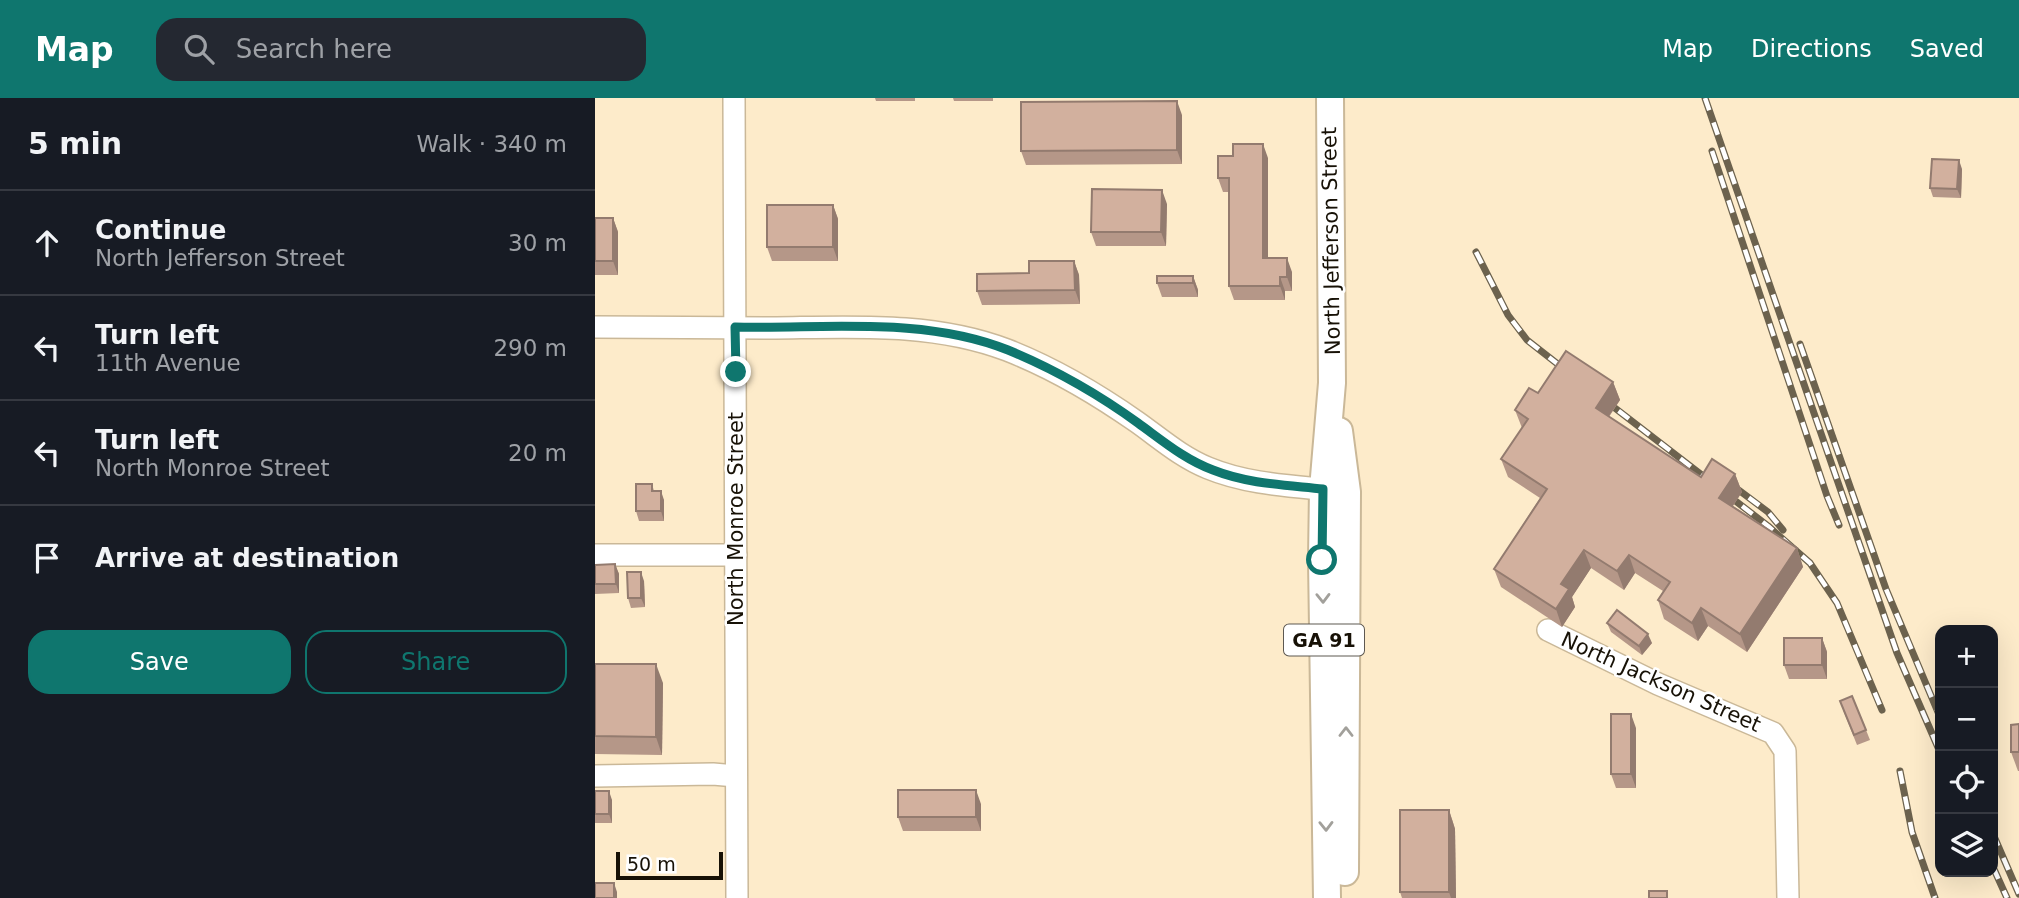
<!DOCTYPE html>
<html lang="en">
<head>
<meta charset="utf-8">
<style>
  :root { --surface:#171b24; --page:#242831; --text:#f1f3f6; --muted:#9ea1a6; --line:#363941; --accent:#0f766e }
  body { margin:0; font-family:"DejaVu Sans",sans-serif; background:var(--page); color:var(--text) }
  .controls { position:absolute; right:21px; bottom:21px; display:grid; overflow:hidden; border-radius:14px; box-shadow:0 7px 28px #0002 }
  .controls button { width:63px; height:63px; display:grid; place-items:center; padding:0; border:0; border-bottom:2px solid var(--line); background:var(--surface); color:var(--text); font:35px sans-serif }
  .scale { position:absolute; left:21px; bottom:18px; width:107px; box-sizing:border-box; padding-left:7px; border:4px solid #171106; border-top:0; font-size:19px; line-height:24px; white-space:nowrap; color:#171106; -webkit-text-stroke:5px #fff; paint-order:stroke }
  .stop { position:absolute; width:21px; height:21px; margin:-16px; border:5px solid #0f766e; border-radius:50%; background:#fff }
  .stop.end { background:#0f766e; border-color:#fff; box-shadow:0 2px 7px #0008 }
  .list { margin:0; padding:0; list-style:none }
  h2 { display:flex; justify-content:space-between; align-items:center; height:91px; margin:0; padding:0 28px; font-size:30px }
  h2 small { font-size:23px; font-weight:400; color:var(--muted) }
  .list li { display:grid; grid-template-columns:46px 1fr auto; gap:21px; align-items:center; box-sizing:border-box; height:105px; padding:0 28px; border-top:2px solid var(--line) }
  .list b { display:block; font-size:26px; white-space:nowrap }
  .list p { margin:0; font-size:23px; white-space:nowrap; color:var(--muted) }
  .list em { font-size:23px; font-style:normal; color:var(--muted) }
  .actions { display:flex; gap:14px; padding:21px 28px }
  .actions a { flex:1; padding:16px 0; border:2px solid var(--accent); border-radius:21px; text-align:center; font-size:24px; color:var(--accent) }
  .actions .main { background:var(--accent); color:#fff }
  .icon { flex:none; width:38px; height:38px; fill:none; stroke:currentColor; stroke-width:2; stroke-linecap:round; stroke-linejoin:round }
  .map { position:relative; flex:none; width:1424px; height:800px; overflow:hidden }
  header { display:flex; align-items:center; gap:42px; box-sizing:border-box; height:98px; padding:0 35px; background:var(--accent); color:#fff }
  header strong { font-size:33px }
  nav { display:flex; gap:38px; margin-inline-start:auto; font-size:24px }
  .search { width:490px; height:63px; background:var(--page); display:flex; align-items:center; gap:18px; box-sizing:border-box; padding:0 24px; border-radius:21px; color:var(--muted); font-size:26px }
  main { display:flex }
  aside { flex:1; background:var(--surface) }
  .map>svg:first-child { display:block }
</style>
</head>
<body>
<header>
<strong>Map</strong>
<div class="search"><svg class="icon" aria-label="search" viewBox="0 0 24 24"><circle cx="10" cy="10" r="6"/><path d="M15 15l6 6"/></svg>Search here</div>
<nav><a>Map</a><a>Directions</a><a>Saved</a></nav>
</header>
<main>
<aside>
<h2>5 min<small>Walk · 340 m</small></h2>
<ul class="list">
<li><svg class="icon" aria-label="ahead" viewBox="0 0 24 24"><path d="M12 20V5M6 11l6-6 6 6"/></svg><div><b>Continue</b><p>North Jefferson Street</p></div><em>30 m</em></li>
<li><svg class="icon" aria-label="left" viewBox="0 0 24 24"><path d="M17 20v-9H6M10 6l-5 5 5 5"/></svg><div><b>Turn left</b><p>11th Avenue</p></div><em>290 m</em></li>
<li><svg class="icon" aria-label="left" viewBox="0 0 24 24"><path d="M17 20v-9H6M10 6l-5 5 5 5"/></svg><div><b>Turn left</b><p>North Monroe Street</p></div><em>20 m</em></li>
<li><svg class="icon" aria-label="arrive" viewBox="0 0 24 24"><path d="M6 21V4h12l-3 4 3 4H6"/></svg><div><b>Arrive at destination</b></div></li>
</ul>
<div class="actions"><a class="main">Save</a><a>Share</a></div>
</aside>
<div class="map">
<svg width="1424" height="800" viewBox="0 0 1424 800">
  <rect width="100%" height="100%" fill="#fdebca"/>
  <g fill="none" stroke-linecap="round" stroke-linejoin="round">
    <g stroke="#cab898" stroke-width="24">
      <g id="minor">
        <polyline points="139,0 142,800"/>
        <path d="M 0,229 C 60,229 121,230 181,230 C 258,229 339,224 412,252 C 458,270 502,296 542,324 C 566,341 586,359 613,370 C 654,387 700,388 744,393"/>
        <polyline points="0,457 141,457"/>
        <polyline points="953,532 1063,586 1178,635 1190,653 1193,800"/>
        <polyline points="0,678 118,676 141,678"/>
      </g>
    </g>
    <g stroke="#cab898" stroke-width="30">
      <g id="major">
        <polyline points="744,333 752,394 750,774"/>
        <polyline points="732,800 727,462 728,391 737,285 735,0"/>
      </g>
    </g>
    <use href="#minor" stroke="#fff" stroke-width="21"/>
    <use href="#major" stroke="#fff" stroke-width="26"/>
    <g stroke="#6c624e" stroke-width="7">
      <g id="rail">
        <polyline points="1110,0 1302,555 1345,654"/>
        <polyline points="1117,53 1232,398 1244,427"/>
        <polyline points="881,154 913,217 932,242 978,278"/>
        <polyline points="1205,246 1291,491 1345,619"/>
        <polyline points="1003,297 1173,428 1215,465 1242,505 1287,612"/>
        <polyline points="1133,384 1173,414 1188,432"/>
        <polyline points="1305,673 1317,734 1340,800"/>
        <polyline points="1398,736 1424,796"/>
        <polyline points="1398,769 1412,800"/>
      </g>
    </g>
    <use href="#rail" stroke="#fff" stroke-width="4.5" stroke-dasharray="13" stroke-linecap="butt"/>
  </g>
  <g fill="#b59788">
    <polygon points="280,0 320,0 320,3 281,3"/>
    <polygon points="358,0 398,0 398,3 359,3"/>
    <polygon points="587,17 587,66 431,67 426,53"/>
    <polygon points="673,60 673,160 697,174 697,193 690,193 690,202 639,202 634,188 634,94 628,94 623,80"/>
    <polygon points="1367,71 1366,100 1338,99 1335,90"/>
    <polygon points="572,106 571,148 501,148 496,134"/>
    <polygon points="238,107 243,121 243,163 177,163 172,149"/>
    <polygon points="0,120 18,120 23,134 23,177 0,177"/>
    <polygon points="479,163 484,177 485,206 387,207 382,193 434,175"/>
    <polygon points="598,178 603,192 603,199 567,199 562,185"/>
    <polygon points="1018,284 1025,302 1014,319 1106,379 1140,376 1147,394 1138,408 1202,450 1208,469 1152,554 1113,528 1103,543 1069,521 1063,502 1068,493 1040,475 1029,492 996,470 977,499 980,509 967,529 906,489 899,471 945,400 913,379 906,361 927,330 920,312 943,295"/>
    <polygon points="57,386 59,393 69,402 69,423 44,423 41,413"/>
    <polygon points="20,466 24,476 24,495 0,496 0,467"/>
    <polygon points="49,483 50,509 36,510 33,500"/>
    <polygon points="1012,525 1057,545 1047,557 1016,534"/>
    <polygon points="1227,540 1232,554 1232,581 1194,581 1189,567"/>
    <polygon points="0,566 68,585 67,657 0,656"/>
    <polygon points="1248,612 1271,632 1275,642 1262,647"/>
    <polygon points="1424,626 1424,673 1423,673 1416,654"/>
    <polygon points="1041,630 1041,690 1021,690 1016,676"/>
    <polygon points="0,693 17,702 17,725 0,725"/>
    <polygon points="386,706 386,733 308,733 303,719"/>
    <polygon points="854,712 860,731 861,800 807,800 805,794"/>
  </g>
  <g fill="#937b6f">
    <polygon points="582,3 587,17 587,66 582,52"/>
    <polygon points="668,46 673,60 673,174 668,160"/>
    <polygon points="1364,62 1367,71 1366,100 1362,91"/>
    <polygon points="567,92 572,106 571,148 566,134"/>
    <polygon points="238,107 243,121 243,163 238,149"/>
    <polygon points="18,120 23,134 23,177 18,163"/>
    <polygon points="692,160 697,174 697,193 692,179"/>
    <polygon points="479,163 484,177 485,206 480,192"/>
    <polygon points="598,178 603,192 603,199 598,185"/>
    <polygon points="685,179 690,193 690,202 685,188"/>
    <polygon points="1018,284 1025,302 1007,328 1001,310"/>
    <polygon points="1140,376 1147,394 1131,418 1124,400"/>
    <polygon points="66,393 69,402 69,423 66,413"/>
    <polygon points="1202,450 1208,469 1152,554 1145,536"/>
    <polygon points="989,452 996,470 977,499 980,509 967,529 961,511 966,486"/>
    <polygon points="1034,457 1040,475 1029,492 1022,473"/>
    <polygon points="20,466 24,476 24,495 21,486"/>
    <polygon points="46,474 49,483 50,509 46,500"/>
    <polygon points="1106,510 1113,528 1103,543 1097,525"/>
    <polygon points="1053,536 1057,545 1047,557 1044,548"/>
    <polygon points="1227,540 1232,554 1232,581 1227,567"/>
    <polygon points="61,566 68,585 67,657 61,639"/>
    <polygon points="1036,616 1041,630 1041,690 1036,676"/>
    <polygon points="381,692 386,706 386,733 381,719"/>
    <polygon points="14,693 17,702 17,725 14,716"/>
    <polygon points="854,712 860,731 861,800 856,800 854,794"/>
    <polygon points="19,785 22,794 22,800 19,800"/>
  </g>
  <g fill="#d2b09e" stroke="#937b6f" stroke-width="2">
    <polygon points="582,3 582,52 426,53 426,4"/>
    <polygon points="638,46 668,46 668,160 692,160 692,179 685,179 685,188 634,188 634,80 623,80 623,58 638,58"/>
    <polygon points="1337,61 1364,62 1362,91 1335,90"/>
    <polygon points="497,91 567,92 566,134 496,134"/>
    <rect x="172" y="107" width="66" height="42"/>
    <rect x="0" y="120" width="18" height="43"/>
    <polygon points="434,163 479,163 480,192 382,193 382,176 434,175"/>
    <rect x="562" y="178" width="36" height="7"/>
    <polygon points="971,253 1018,284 1001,310 1106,379 1117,361 1140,376 1124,400 1202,450 1145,536 1106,510 1097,525 1063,502 1075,484 1034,457 1022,473 989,452 966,486 974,491 961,511 899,471 952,391 906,361 933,321 920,312 934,290 943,295"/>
    <polygon points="41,386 57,386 57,393 66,393 66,413 41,413"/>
    <polygon points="20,466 21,486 0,486 0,467"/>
    <polygon points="32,474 46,474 46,500 33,500"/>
    <polygon points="1022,512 1053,536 1044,548 1012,525"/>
    <rect x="1189" y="540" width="38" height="27"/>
    <polygon points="0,566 61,566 61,639 0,638"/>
    <polygon points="1257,598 1271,632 1259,637 1245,603"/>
    <rect x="1016" y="616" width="20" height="60"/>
    <polygon points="1424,626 1424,654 1416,654 1416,627"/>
    <rect x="303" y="692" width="78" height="27"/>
    <rect x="0" y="693" width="14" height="23"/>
    <rect x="805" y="712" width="49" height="82"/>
    <rect x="0" y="785" width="19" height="15"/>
    <rect x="1054" y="793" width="18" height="7"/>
  </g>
  <defs><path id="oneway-chevron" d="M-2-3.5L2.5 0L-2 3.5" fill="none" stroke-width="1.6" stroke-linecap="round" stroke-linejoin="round" transform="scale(1.75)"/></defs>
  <g stroke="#a2a09b">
    <use href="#oneway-chevron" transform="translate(728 500) rotate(89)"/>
    <use href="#oneway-chevron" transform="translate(751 634) rotate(-90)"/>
    <use href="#oneway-chevron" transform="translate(731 728) rotate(89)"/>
  </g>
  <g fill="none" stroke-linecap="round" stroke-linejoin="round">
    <path stroke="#0f766e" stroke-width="9" d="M 141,274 L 140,229 C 230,231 328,218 413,252 C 459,271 503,296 543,325 C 568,343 589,361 618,372 C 653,386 691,387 728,391 L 727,462"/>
  </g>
  <g text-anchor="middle" stroke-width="5" stroke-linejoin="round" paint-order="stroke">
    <rect fill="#fff" stroke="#5d5851" stroke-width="2" x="689" y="526.5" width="80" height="31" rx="5"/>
    <g font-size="19" font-weight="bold" fill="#171106">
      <text x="729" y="549">GA 91</text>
    </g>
    <g font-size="21" fill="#171106" stroke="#fff">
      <text transform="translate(736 143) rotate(-91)" y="7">North Jefferson Street</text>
      <text transform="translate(141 421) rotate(-90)" y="7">North Monroe Street</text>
      <text transform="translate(1066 584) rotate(24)" y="7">North Jackson Street</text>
    </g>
  </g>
</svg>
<div class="controls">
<button>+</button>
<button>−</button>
<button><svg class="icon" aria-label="locate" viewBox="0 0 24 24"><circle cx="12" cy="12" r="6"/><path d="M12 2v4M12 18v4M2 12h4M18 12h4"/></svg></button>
<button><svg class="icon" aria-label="layers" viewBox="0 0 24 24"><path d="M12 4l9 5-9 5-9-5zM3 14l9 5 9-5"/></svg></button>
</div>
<div class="scale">50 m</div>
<div class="stop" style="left:727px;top:462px"></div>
<div class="stop end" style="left:141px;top:274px"></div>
</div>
</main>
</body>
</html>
